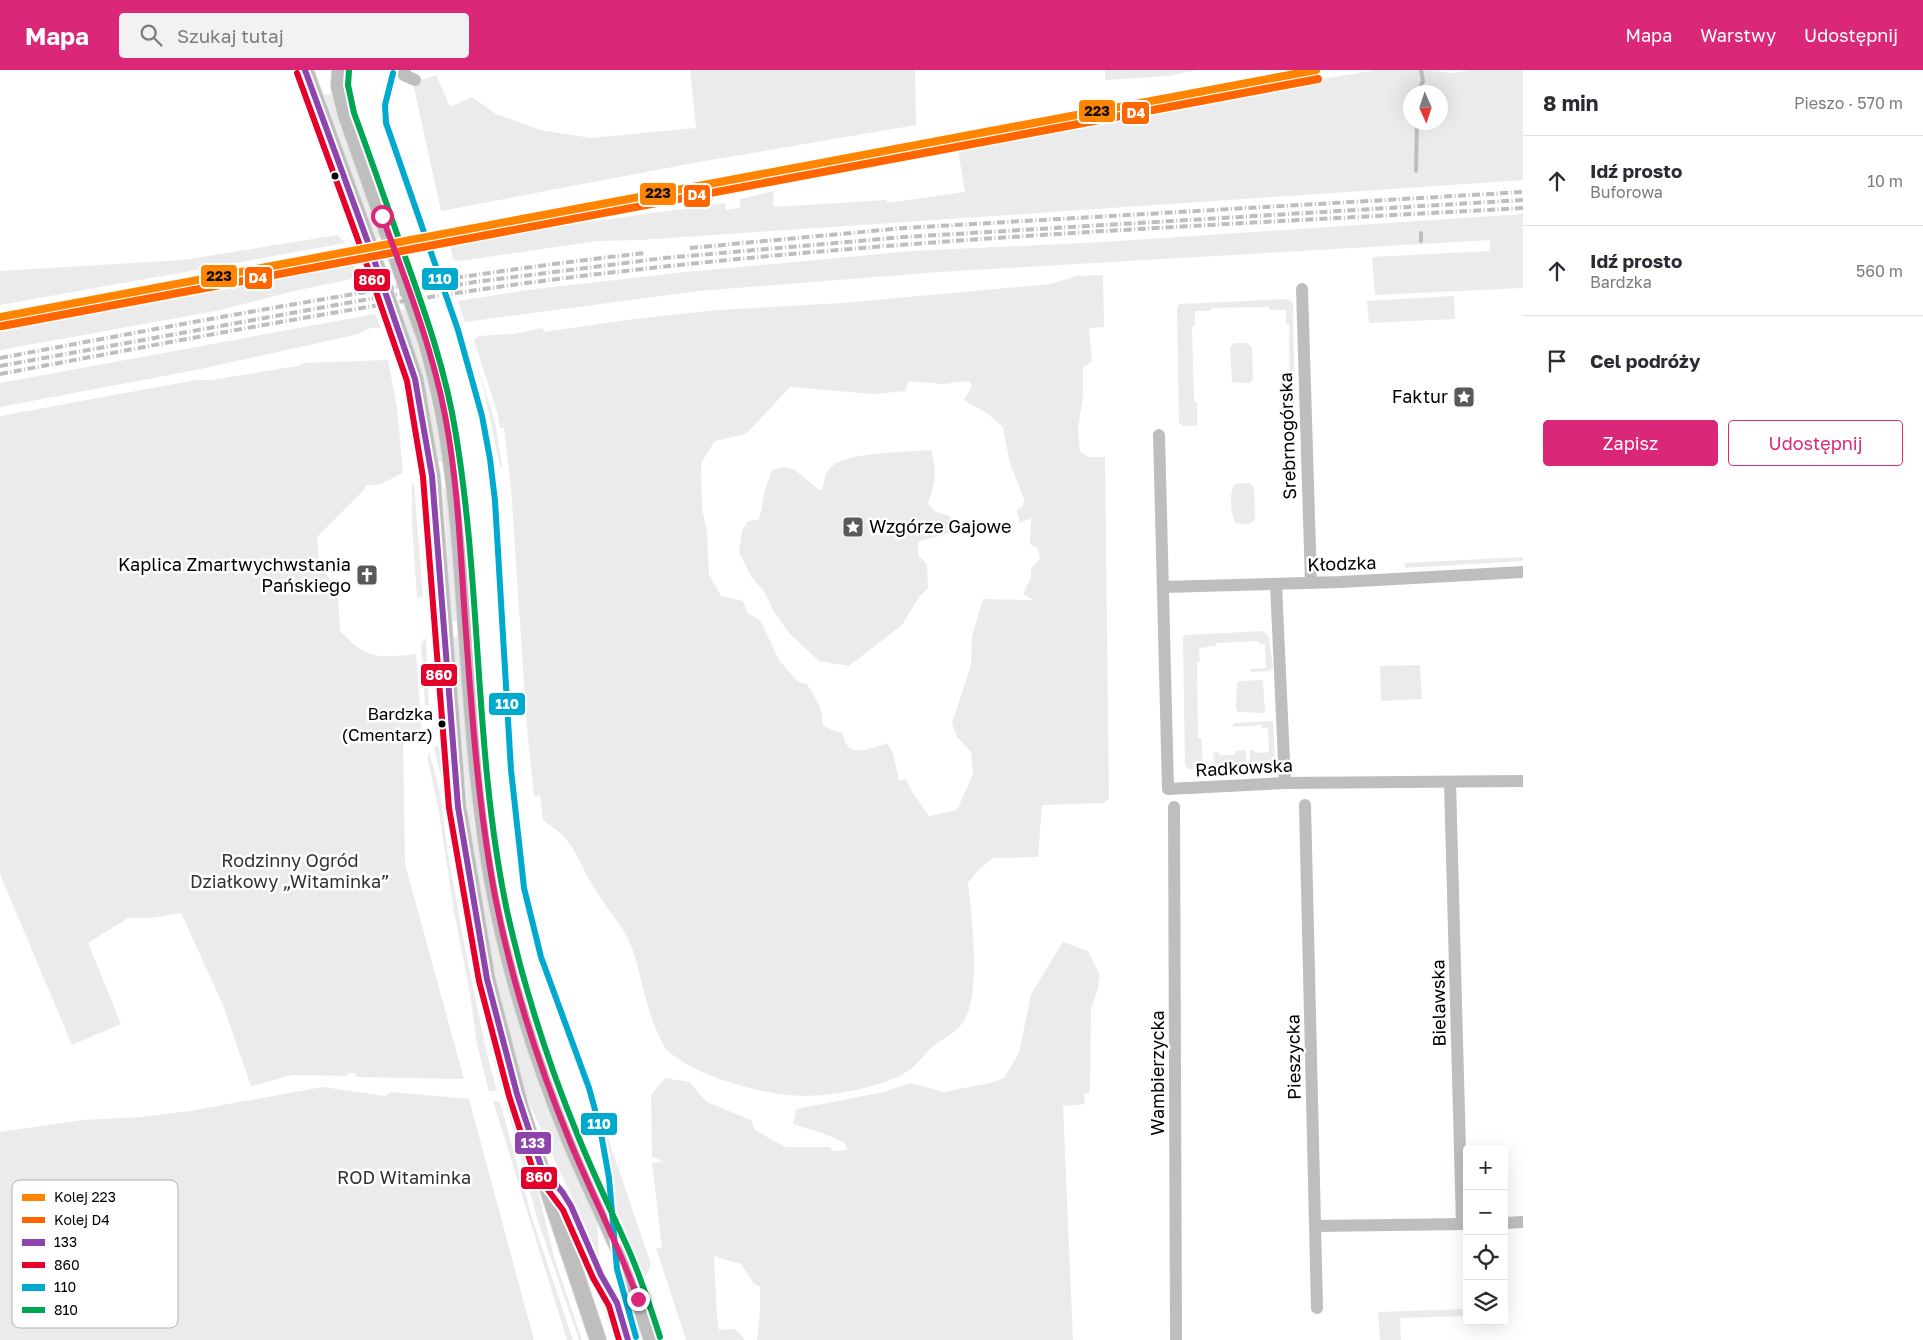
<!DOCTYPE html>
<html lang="pl">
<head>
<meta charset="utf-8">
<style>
  :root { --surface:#fff; --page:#f2f2f3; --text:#2b2b33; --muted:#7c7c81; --line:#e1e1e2; --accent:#db2777 }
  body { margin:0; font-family:"Golos Text",sans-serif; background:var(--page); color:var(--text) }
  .controls { position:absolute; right:15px; bottom:15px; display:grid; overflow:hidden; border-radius:5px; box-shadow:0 5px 20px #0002 }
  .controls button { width:45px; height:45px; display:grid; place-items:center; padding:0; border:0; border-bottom:1px solid var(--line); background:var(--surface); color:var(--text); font:25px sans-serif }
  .compass { position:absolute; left:1403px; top:15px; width:45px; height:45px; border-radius:50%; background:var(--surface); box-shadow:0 5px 20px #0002; rotate:177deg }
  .stop { position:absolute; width:15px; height:15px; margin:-11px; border:4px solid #db2777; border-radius:50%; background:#fff }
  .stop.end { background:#db2777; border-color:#fff; box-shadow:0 1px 5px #0008 }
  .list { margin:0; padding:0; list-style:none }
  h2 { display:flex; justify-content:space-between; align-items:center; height:65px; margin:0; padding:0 20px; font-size:21px }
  h2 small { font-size:16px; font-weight:400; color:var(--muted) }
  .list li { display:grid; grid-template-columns:32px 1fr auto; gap:15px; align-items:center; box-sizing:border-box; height:90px; padding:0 20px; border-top:1px solid var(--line) }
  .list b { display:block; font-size:19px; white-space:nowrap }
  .list p { margin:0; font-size:16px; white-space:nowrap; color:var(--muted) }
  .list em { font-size:16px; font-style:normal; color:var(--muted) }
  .actions { display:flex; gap:10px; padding:15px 20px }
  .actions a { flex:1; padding:11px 0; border:1px solid var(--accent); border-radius:5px; text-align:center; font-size:18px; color:var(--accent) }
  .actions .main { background:var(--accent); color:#fff }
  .icon { flex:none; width:28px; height:28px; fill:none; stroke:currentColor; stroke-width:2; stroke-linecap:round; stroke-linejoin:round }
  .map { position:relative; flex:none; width:1523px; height:1270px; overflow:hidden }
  header { display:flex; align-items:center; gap:30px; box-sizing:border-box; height:70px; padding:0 25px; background:var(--accent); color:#fff }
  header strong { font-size:24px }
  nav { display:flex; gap:28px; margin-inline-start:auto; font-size:18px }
  .search { width:350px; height:45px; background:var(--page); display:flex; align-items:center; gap:12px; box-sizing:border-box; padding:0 18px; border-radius:5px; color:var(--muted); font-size:19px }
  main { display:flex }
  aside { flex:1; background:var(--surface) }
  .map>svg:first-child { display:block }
</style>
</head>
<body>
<header>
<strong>Mapa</strong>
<div class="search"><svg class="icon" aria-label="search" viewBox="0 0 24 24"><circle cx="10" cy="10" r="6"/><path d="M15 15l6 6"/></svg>Szukaj tutaj</div>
<nav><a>Mapa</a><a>Warstwy</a><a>Udostępnij</a></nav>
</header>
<main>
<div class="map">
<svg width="1523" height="1270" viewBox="0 0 1523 1270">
  <rect width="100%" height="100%" fill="#fff"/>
  <g fill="#ebebeb" fill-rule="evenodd">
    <polygon points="690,0 915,0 916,55 699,92 441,141 413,13 436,5 450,37 472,27 496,44 540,60 591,68 696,58"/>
    <polygon points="1105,0 1198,0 1168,6 1105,10"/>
    <path d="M 1375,0 L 1423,0 L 1454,3 L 1469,0 L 1523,0 L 1523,110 L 640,170 L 597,171 L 460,191 L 453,189 L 450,175 L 538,159 L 725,133 L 726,140 L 740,138 L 740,129 L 774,121 L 773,137 L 887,130 L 887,133 L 965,122 L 958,80 L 962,76 L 1147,40 ZM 1440,22 L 1440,52 L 1410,52 L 1410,22 Z"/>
    <polygon points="332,24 336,43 381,167 376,169 324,25"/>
    <polygon points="1523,144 1523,218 1375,225 1372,187 1490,181 1490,170 939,202 699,221 465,252 458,231 527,220 686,202 913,181 1104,172"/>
    <polygon points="337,165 346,173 0,235 0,201 183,190"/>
    <polygon points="352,193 361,207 290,222 221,240 0,280 0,260 196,221 257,212"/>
    <path d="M 1103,205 L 1104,257 L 1089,258 L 1092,292 L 1083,297 L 1083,325 L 1078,359 L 1080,381 L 1088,387 L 1105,387 L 1109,729 L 1103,733 L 1042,735 L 1038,787 L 993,788 L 979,799 L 968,813 C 972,845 981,924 964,951 C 956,964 940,969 929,980 C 922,987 917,995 908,1001 C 881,1019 819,1029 787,1025 C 749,1020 697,1006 668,981 C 664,978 663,973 660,968 C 645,937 642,907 631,875 C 625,859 606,837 596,821 C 586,806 577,782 566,769 C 560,761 550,756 543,750 L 540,725 L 534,726 L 527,658 L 511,418 L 504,358 L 500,358 L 497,342 L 474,270 L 479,266 L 512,264 L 543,258 L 544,262 L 634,249 L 718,240 L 842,233 L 1051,214 L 1076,206 ZM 908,311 L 943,314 L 969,311 L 972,316 L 964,330 L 988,344 L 1003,357 L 1010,394 L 1024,429 L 1023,437 L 1017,440 L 1020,453 L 1031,448 L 1030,474 L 1038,479 L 1040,489 L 1031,498 L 1031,507 L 1023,524 L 1034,530 L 983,529 L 972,566 L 971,595 L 952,653 L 957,667 L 971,682 L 973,704 L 957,740 L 929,746 L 913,723 L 906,709 L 899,711 L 893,683 L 887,673 C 871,679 845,690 843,663 L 832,660 L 822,654 C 824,638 815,628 807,614 L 798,612 L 779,590 L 760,550 L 747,543 L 743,531 L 721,526 L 709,505 L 707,463 L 702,438 L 701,393 L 715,371 L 746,364 L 790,317 L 874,324 L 906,321 Z"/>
    <polygon points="1454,226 1455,249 1369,253 1367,231"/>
    <polygon points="1286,229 1291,231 1293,234 1295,352 1288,352 1288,330 1290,330 1289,254 1286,254 1286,240 1270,240 1269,237 1211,238 1211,241 1195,241 1195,256 1192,256 1194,332 1197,332 1197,356 1183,356 1179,353 1177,238 1180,234"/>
    <polygon points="407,239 426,305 443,391 440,392 438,390 422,305 401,240"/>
    <polygon points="375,244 381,258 370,258 359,264 196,300 0,337 0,313"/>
    <polygon points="1234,273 1247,273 1252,277 1253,308 1250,313 1232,312 1230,278"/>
    <path d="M 388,290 L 397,338 L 403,403 L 381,414 L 365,416 L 365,419 L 317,467 L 319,491 L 338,525 L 340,561 C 368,590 377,588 416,584 L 422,666 L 403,669 L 405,794 L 464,1009 L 357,1007 L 354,1003 L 348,1003 L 348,1006 L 292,1005 L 251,1016 L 223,935 L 181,843 L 151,848 L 128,848 L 88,873 L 121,954 L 72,975 L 0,804 L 0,346 L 196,310 L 211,310 L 297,296 L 304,293 Z"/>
    <polygon points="477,295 495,352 502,396 500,397 486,329"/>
    <path d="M 931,380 C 937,404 936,410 928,433 L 934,441 L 950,446 L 953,455 L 949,463 L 918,472 L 918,485 L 927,494 L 928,518 L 919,527 L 902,555 L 849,596 L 819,591 L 790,564 L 774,542 L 765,523 L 751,506 L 739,482 L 742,461 L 748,451 L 758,450 C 762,442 762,434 764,425 C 765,417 770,409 771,401 C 794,388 804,412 822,421 C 824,412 825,402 832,396 C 848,382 909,382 931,380 Z"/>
    <polygon points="414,413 423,527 417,528 412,454 412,414"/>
    <path d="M 1249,413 L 1252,415 L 1254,418 L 1255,448 C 1252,456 1243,454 1236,453 C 1230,446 1229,421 1235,414 Z"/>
    <polygon points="420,416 425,423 432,514 428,523"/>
    <polygon points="443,418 447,420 457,551 452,551"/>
    <polygon points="1523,487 1523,491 1405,498 1405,493"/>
    <polygon points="1263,561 1269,567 1273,598 1269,601 1251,602 1251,599 1266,598 1265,574 1259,574 1259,571 1216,573 1216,576 1199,578 1200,591 1197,592 1198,668 1201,668 1204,709 1200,704 1199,698 1189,699 1185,696 1183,568 1185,565"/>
    <polygon points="453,567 458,567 474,755 496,870 516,946 540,1019 576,1107 597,1149 599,1187 529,1033 519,1006 494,901 474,788 468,740"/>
    <polygon points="426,568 429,635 425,635 421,577 422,572"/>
    <polygon points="1420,595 1422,629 1381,631 1380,596"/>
    <polygon points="1263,610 1265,643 1238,642 1236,639 1237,612 1240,611"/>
    <polygon points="1273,651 1275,694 1272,698 1254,698 1250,695 1250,680 1254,680 1255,683 1269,682 1268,658 1262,658 1262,655 1232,657 1234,653"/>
    <path d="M 438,675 L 447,706 L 466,849 L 490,961 L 504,1009 L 504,1013 L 501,1018 C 484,953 471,886 460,820 C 452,772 447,725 434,678 Z"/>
    <polygon points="1246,680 1246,695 1242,699 1215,699 1213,683 1219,682 1219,685 1235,685 1235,681"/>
    <polygon points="429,681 440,723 448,784 465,878 487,984 497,1021 489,1021 477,975 470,924 454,841 439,742 428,690"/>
    <polygon points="1063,872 1088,881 1100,905 1097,922 1091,938 1090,1023 1084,1023 1085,1034 1063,1036 1073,1270 757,1270 760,1241 760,1217 754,1214 741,1194 723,1189 714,1185 717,1247 719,1260 735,1259 744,1268 744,1270 686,1270 656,1178 662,1178 652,1093 664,1092 652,1086 651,1025 665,1008 689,1012 707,1032 751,1050 755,1060 785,1077 830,1077 833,1081 847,1080 844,1072 822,1063 793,1054 796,1039 884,1022 910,1013 944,1022 990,1013 1004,1008 1019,983 1031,924"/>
    <polygon points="572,972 598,1039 651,1194 646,1206 618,1157 610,1140 606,1092 597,1052 586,1017 569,973"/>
    <polygon points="323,1017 385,1026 392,1022 469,1029 534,1270 0,1270 0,1062 82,1050 141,1047 190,1041"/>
    <polygon points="493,1031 500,1032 532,1148 573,1270 567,1270"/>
    <polygon points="506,1034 513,1039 537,1116 554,1187 582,1270 579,1270 537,1148"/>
    <polygon points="583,1179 608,1231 619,1270 614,1270"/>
    <polygon points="614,1192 636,1248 629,1250"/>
    <polygon points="1467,1239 1467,1246 1400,1248 1401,1270 1380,1270 1378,1242"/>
  </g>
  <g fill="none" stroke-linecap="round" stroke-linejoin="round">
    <g stroke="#bebebe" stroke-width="4">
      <polyline points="1418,22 1423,11 1421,0"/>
      <polyline points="1416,101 1417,52"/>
      <polyline points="1421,163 1421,171"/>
    </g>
    <g stroke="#dbdbdb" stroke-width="18">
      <g id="major">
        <polyline points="305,0 370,178 415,309 432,406 458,737 487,909 521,1039 598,1270"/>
        <path d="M 340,0 L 339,16 L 346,45 L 425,268 C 451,354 458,441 464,530 C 471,623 476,717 492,809 C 508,898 535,985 569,1068 C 587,1113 610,1156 628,1201 C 637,1224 644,1247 652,1270"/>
      </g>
    </g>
    <g stroke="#bebebe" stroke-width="12">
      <polyline points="405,0 404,5 415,10"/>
      <polyline points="1302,219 1311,513"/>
      <polyline points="1159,365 1168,719 1285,713 1523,711"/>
      <polyline points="1276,514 1285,713"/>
      <polyline points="1163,517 1340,512 1523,502"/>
      <polyline points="1450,712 1462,1154"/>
      <polyline points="1305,735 1317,1238"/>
      <polyline points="1174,737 1176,1270"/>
      <polyline points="1504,1153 1523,1152"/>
      <polyline points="1315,1156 1467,1154"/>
    </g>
    <use href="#major" stroke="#bebebe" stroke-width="16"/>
    <g stroke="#bebebe" stroke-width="4" stroke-dasharray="8 2.5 1 2.5" stroke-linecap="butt">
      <polyline points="690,178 904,158 1523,122"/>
      <path d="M 0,288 C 214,248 428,207 645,183"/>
      <polyline points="0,296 369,229 475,212 664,188 904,167 1523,130"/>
      <path d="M 0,304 C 204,266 409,225 616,202 C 917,167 1221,155 1523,138"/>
    </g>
    <g stroke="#fff" stroke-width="10">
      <polyline id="bus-1" points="305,0 370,178 415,309 432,406 458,737 487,909 517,1024 541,1096 563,1123 571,1136 601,1205 617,1233 628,1270"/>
    </g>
    <g stroke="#fff" stroke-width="10">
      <polyline id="bus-2" points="297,3 362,181 407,311 423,407 449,738 479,911 509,1026 533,1100 563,1140 593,1208 609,1236 619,1270"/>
    </g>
    <g stroke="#fff" stroke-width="10">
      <polyline id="bus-3" points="393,3 385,35 386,53 458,260 482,346 490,389 495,431 511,700 524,818 541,887 589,1018 600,1058 609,1108 617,1199 636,1267"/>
    </g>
    <g stroke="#fff" stroke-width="10">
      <path id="bus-4" d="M 349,1 L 348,15 L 354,43 C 371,89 387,135 403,181 C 425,242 446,301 456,365 C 482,523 474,684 507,841 C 524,918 548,993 578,1066 C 594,1106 613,1144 630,1183 C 642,1211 651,1239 660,1267"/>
    </g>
    <use href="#bus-1" stroke="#8e44ad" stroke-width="6"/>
    <use href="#bus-2" stroke="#e4002b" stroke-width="6"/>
    <use href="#bus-3" stroke="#00a9ce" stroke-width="6"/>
    <use href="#bus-4" stroke="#00a651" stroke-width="6"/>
    <g stroke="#fff" stroke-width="11">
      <polyline id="rail-1" points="0,247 1316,0"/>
    </g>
    <g stroke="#fff" stroke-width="11">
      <polyline id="rail-2" points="2,256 1318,9"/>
    </g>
    <use href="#rail-1" stroke="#ff8500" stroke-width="8"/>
    <use href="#rail-2" stroke="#f60" stroke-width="8"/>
  </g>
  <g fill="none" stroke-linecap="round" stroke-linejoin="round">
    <path stroke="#db2777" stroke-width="6" d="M 382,146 C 406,211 432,277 445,345 C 457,408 460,471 464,535 C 471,633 477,730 495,826 C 511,909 537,991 569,1069 C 591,1123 618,1174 638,1229"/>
  </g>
  <defs>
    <g id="sight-square" transform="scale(1.125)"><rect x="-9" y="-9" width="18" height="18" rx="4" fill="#595959" stroke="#fff"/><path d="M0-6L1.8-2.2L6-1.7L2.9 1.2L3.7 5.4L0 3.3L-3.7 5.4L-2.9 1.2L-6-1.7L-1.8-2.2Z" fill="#fff"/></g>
    <g id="church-square" transform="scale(1.125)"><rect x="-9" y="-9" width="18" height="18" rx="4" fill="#595959" stroke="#fff"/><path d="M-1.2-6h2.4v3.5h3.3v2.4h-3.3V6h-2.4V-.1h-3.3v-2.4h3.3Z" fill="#fff"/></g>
  </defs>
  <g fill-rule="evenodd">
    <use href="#sight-square" x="1464" y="327"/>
    <use href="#sight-square" x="853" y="457"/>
    <use href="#church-square" x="367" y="505"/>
  </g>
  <g fill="#000" stroke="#fff" stroke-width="2">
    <circle cx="335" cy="106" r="4.5"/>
    <circle cx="442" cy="654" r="4.5"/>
  </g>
  <g text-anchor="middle" stroke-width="5" stroke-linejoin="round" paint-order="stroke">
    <g font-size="17" fill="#000" stroke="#fff" text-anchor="end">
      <text x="433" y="650">Bardzka<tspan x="433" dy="21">(Cmentarz)</tspan></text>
    </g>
    <g font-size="18" fill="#000" stroke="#fff" text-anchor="end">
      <text x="1448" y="333">Faktur</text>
      <text x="869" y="463" text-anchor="start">Wzgórze Gajowe</text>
      <text x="351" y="501">Kaplica Zmartwychwstania<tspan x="351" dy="21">Pańskiego</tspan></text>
    </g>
    <g font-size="18" fill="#000" stroke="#fff">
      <text transform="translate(1288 366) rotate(-92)" y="6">Srebrnogórska</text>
      <text transform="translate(1342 494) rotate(-2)" y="6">Kłodzka</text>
      <text transform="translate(1244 698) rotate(-3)" y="6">Radkowska</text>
      <text transform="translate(1439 933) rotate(-91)" y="6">Bielawska</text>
      <text transform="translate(1294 987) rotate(-91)" y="6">Pieszycka</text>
      <text transform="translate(1158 1003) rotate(-90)" y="6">Wambierzycka</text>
    </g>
    <g font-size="18" fill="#323232" stroke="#fff">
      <text x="290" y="797">Rodzinny Ogród<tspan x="290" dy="21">Działkowy „Witaminka”</tspan></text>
      <text x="404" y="1114">ROD Witaminka</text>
    </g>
  </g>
  <rect x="12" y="1110" width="166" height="148" rx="8" fill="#fff" stroke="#b2b2b2" stroke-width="1"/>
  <rect x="22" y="1124" width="23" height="7" fill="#ff8500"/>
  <rect x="22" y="1147" width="23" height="6" fill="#f60"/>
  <rect x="22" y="1169" width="23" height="7" fill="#8e44ad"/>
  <rect x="22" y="1192" width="23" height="6" fill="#e4002b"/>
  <rect x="22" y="1214" width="23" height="7" fill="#00a9ce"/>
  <rect x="22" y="1237" width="23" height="6" fill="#00a651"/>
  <g font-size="14" fill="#000">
    <text x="54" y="1132">Kolej 223</text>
    <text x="54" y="1155">Kolej D4</text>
    <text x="54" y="1177">133</text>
    <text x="54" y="1200">860</text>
    <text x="54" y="1222">110</text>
    <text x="54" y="1245">810</text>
  </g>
  <g stroke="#fff" stroke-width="2">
    <rect x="1078" y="29" width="38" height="24" rx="5" fill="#ff8500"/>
    <rect x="1121" y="31" width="29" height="24" rx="5" fill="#f60"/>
    <rect x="639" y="112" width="38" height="24" rx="5" fill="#ff8500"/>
    <rect x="683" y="114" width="28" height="24" rx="5" fill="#f60"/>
    <rect x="200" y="194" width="38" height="24" rx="5" fill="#ff8500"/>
    <rect x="244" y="196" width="29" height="24" rx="5" fill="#f60"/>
    <rect x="421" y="197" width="38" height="24" rx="5" fill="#00a9ce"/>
    <rect x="353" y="198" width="38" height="24" rx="5" fill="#e4002b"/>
    <rect x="420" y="593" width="38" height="24" rx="5" fill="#e4002b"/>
    <rect x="488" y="622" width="38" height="24" rx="5" fill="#00a9ce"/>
    <rect x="580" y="1042" width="38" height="24" rx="5" fill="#00a9ce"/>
    <rect x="514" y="1061" width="38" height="24" rx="5" fill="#8e44ad"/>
    <rect x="520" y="1096" width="38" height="24" rx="5" fill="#e4002b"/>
  </g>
  <g font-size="14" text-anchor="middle" font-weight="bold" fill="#fff">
    <text x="1136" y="48">D4</text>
    <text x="697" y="130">D4</text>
    <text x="258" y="213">D4</text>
    <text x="440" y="214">110</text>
    <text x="372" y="215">860</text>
    <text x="439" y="610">860</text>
    <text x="507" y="639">110</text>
    <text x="599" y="1059">110</text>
    <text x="533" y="1078">133</text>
    <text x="539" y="1112">860</text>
  </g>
  <g font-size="14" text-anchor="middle" font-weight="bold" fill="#111">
    <text x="1097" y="46">223</text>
    <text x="658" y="128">223</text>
    <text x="219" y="211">223</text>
  </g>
</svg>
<div class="controls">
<button>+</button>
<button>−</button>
<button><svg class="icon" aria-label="locate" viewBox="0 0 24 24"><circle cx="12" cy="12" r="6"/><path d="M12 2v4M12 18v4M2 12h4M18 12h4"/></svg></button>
<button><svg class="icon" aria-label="layers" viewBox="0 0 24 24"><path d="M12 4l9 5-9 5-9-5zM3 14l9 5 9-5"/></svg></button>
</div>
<svg class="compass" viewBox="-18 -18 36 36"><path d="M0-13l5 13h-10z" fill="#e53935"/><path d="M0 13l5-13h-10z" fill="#7c7c81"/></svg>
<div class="stop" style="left:382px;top:146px"></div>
<div class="stop end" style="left:638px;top:1229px"></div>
</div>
<aside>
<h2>8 min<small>Pieszo · 570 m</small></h2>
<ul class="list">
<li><svg class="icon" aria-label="ahead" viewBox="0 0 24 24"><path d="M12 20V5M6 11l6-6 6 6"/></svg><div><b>Idź prosto</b><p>Buforowa</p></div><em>10 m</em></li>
<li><svg class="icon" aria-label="ahead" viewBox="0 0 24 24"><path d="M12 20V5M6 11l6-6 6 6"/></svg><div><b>Idź prosto</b><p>Bardzka</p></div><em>560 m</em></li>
<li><svg class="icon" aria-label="arrive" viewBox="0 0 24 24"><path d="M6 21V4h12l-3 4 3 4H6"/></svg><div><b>Cel podróży</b></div></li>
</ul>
<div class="actions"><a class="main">Zapisz</a><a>Udostępnij</a></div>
</aside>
</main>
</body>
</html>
